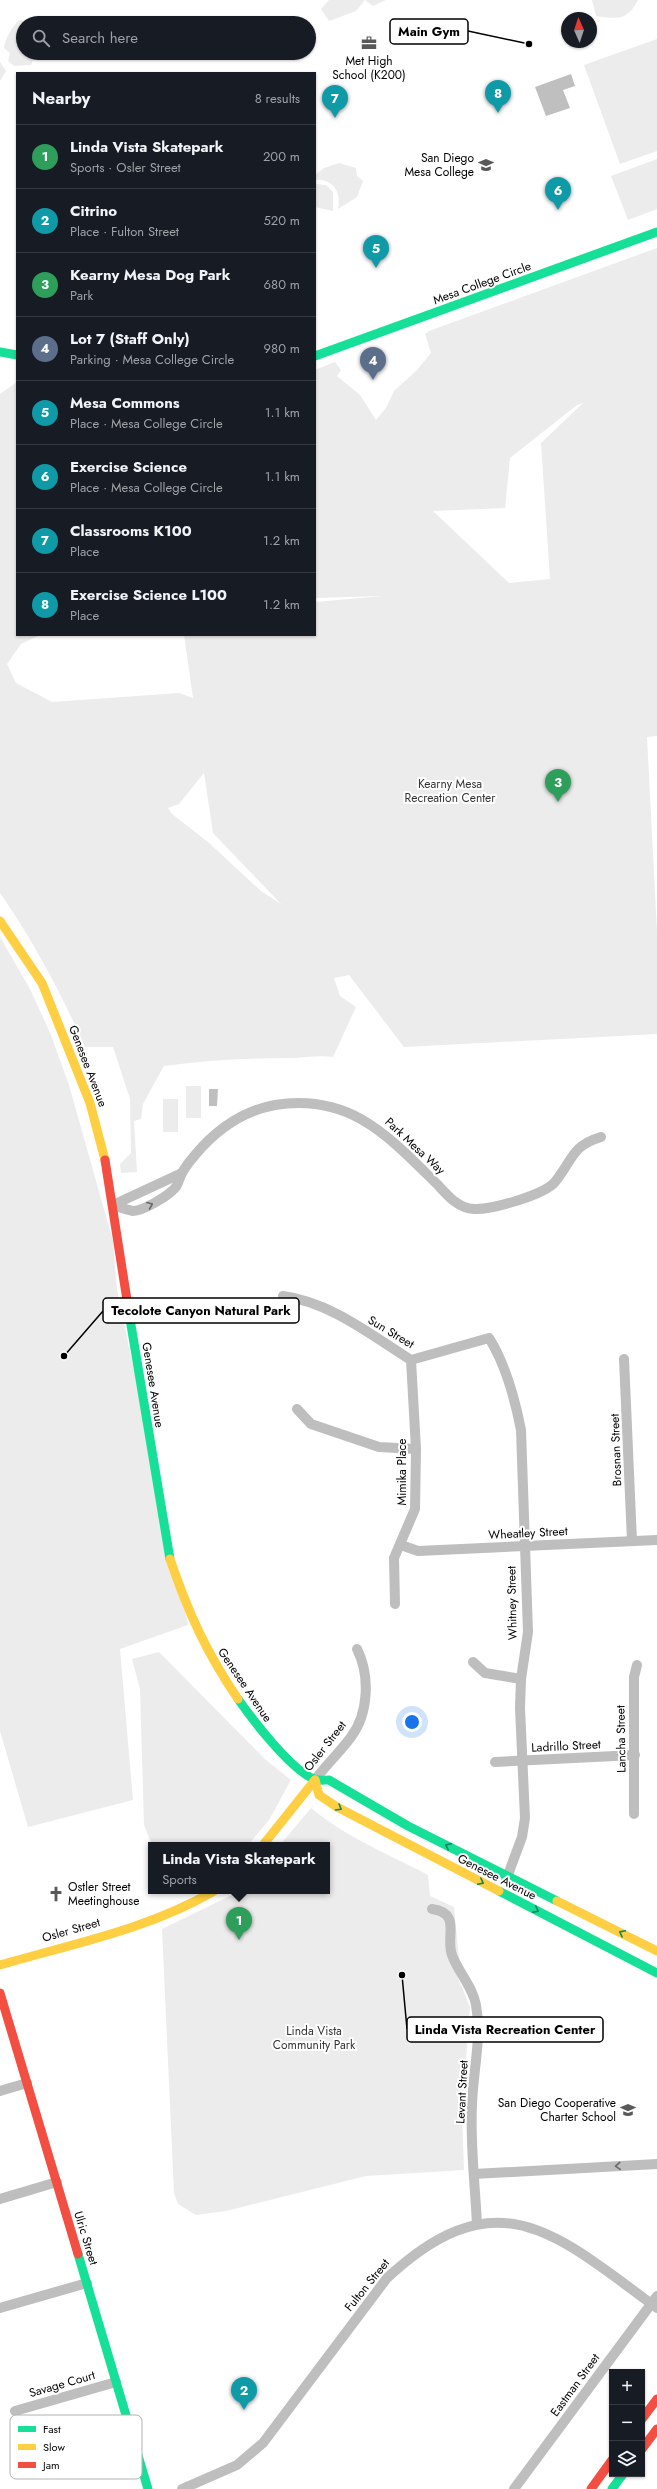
<!DOCTYPE html>
<html lang="en">
<head>
<meta charset="utf-8">
<style>
  :root { --surface:#171b24; --page:#20242c; --text:#f1f3f6; --muted:#9ea1a6; --line:#363941; --accent:#7c3aed }
  body { margin:0; font-family:Jost,sans-serif; background:var(--page); color:var(--text) }
  .controls { position:absolute; right:12px; bottom:12px; display:grid; overflow:hidden; border-radius:0px; box-shadow:0 1px 3px #0004 }
  .controls button { width:36px; height:36px; display:grid; place-items:center; padding:0; border:0; border-bottom:1px solid var(--line); background:var(--surface); color:var(--text); font:20px sans-serif }
  .compass { position:absolute; left:561px; top:12px; width:36px; height:36px; border-radius:50%; background:var(--surface); box-shadow:0 1px 3px #0004; rotate:357deg }
  .you { position:absolute; left:412px; top:1722px; width:14px; height:14px; margin:-10px; border:3px solid #fff; border-radius:50%; background:#1a73e8; box-shadow:0 0 0 6px #1a73e833 }
  .badge { display:grid; place-items:center; width:26px; height:26px; border-radius:50%; background:var(--accent); color:#fff; font-size:13px; font-weight:700 }
  .pin { position:absolute; translate:-50% -33px; filter:drop-shadow(0 1px 2px #0008) }
  .pin::after { content:''; position:absolute; top:21px; width:14px; height:12px; background:inherit; clip-path:polygon(0 0,100% 0,50% 100%) }
  .popup { position:absolute; left:148px; top:1842px; width:182px; height:52px; box-sizing:border-box; display:grid; place-content:center; border-radius:0px; background:var(--surface); filter:drop-shadow(0 1px 3px #0005); font-size:13px; white-space:nowrap; color:var(--muted) }
  .popup b { font-size:15px; color:var(--text) }
  .popup::after { content:''; position:absolute; left:50%; top:100%; margin-left:-8px; border:8px solid transparent; border-top-color:var(--surface) }
  .list { margin:0; padding:0; list-style:none }
  h2 { display:flex; justify-content:space-between; align-items:center; height:52px; margin:0; padding:0 16px; font-size:17px }
  h2 small { font-size:13px; font-weight:400; color:var(--muted) }
  .list li { display:grid; grid-template-columns:26px 1fr auto; gap:12px; align-items:center; box-sizing:border-box; height:64px; padding:0 16px; border-top:1px solid var(--line) }
  .list b { display:block; font-size:15px; white-space:nowrap }
  .list p { margin:0; font-size:13px; white-space:nowrap; color:var(--muted) }
  .list em { font-size:13px; font-style:normal; color:var(--muted) }
  .icon { flex:none; width:22px; height:22px; fill:none; stroke:currentColor; stroke-width:2; stroke-linecap:round; stroke-linejoin:round }
  .map { position:relative; flex:none; width:657px; height:2489px; overflow:hidden }
  .search { position:absolute; background:var(--surface); box-shadow:0 1px 3px #0004; left:16px; top:16px; width:300px; height:44px; display:flex; align-items:center; gap:10px; box-sizing:border-box; padding:0 14px; border-radius:22px; color:var(--muted); font-size:15px }
  .panel { position:absolute; background:var(--surface); box-shadow:0 1px 3px #0004; left:16px; top:72px; width:300px; height:564px; border-radius:0px }
  .map>svg:first-child { display:block }
</style>
</head>
<body>
<div class="map">
<svg width="657" height="2489" viewBox="0 0 657 2489">
  <rect width="100%" height="100%" fill="#fff"/>
  <g fill="#ececec" fill-rule="evenodd">
    <polygon points="329,0 386,0 373,6 365,0 356,11 329,21 321,9"/>
    <path d="M 592,0 L 638,0 C 627,21 618,19 596,16 Z"/>
    <path d="M 35,17 L 57,23 L 23,23 L 23,53 L 33,53 L 34,58 L 31,65 L 14,66 L 8,61 L 10,53 L 4,48 C 5,39 12,27 19,20 L 28,21 Z"/>
    <polygon points="657,39 657,151 620,164 584,65"/>
    <polygon points="0,62 6,71 0,81"/>
    <polygon points="657,159 657,209 628,220 611,176"/>
    <path d="M 339,163 L 356,168 L 357,176 L 363,181 L 357,197 L 338,209 C 342,193 333,178 315,180 L 315,175 L 324,168 Z"/>
    <polygon points="315,184 326,185 333,192 333,211 315,207"/>
    <path d="M 657,248 L 657,736 L 647,737 L 657,932 L 657,1034 L 404,1047 L 349,975 L 334,978 L 340,996 L 356,1007 L 333,1057 C 318,1055 305,1058 290,1058 C 248,1058 206,1060 164,1066 L 143,1104 L 141,1119 L 134,1121 L 137,1172 L 121,1173 L 120,1164 L 131,1153 L 130,1099 L 113,1047 L 85,1047 C 61,993 34,942 0,893 L 0,394 L 17,382 L 17,635 L 40,635 L 21,644 L 7,664 L 16,683 L 52,702 L 179,693 L 193,698 L 184,635 L 315,635 L 315,602 L 382,596 L 315,598 L 315,370 L 335,362 L 341,370 L 337,376 L 360,395 L 376,420 L 386,408 L 394,391 L 417,370 L 431,353 L 425,334 L 429,331 ZM 583,403 L 541,443 L 550,579 L 509,583 L 433,511 L 505,508 L 510,458 L 577,405 ZM 204,773 L 213,833 L 281,904 L 261,891 L 208,842 L 172,814 L 168,808 L 179,804 Z"/>
    <polygon points="0,937 30,989 51,1035 69,1085 113,1241 117,1290 188,1625 120,1649 133,1800 28,1827 0,1731"/>
    <rect x="186" y="1086" width="15" height="32"/>
    <rect x="163" y="1099" width="15" height="33"/>
    <polygon points="159,1652 266,1760 291,1780 269,1820 248,1845 152,1845 144,1825 140,1689 132,1659"/>
    <path d="M 311,1808 C 346,1837 388,1854 428,1875 L 430,1896 L 454,1907 L 459,1959 L 456,1973 L 470,2007 L 462,2113 L 464,2170 L 366,2176 L 226,2211 L 196,2215 L 178,2204 L 174,2193 L 162,1929 L 240,1891 L 327,1891 L 327,1845 L 280,1845 Z"/>
  </g>
  <g fill="#bfbfbf">
    <polygon points="571,74 575,86 563,90 570,108 546,116 535,87"/>
    <polygon points="209,1089 218,1089 217,1106 209,1106"/>
  </g>
  <g fill="none" stroke-linecap="round" stroke-linejoin="round">
    <g stroke="#bebebe" stroke-width="10">
      <path d="M 113,1205 C 119,1207 127,1210 133,1211 C 143,1211 168,1196 175,1188 C 178,1185 179,1179 181,1175 C 184,1168 190,1161 195,1155 C 216,1130 242,1111 275,1105 C 351,1093 389,1137 438,1185 C 448,1196 458,1208 474,1209 C 491,1210 544,1195 555,1182 C 573,1160 571,1146 601,1137"/>
      <polyline points="113,1205 182,1173"/>
      <path d="M 283,1296 C 330,1302 371,1335 411,1360 L 489,1338 C 506,1365 515,1399 521,1430 L 528,1632 L 521,1679 L 520,1708 L 525,1818 L 522,1837 L 506,1880"/>
      <polyline points="624,1359 632,1541"/>
      <polyline points="297,1409 311,1424 379,1447 416,1449"/>
      <polyline points="401,1545 418,1551 657,1540"/>
      <polyline points="395,1604 394,1558 415,1509 416,1449 411,1360"/>
      <polyline points="473,1662 485,1673 521,1679"/>
      <polyline points="495,1762 635,1755"/>
      <path d="M 315,1780 C 326,1765 340,1752 351,1737 C 369,1713 370,1675 357,1649"/>
      <polyline points="634,1814 634,1677 637,1665"/>
      <path d="M 432,1909 C 462,1913 445,1937 452,1955 C 458,1972 473,1987 476,2005 C 482,2038 473,2071 472,2105 C 470,2144 475,2184 477,2224"/>
      <polyline points="0,2091 27,2083"/>
      <polyline points="474,2174 657,2164"/>
      <polyline points="0,2199 57,2182"/>
      <polyline points="0,2308 87,2283"/>
      <polyline points="15,2411 116,2382"/>
      <path d="M 182,2489 L 237,2465 L 263,2443 L 387,2278 C 498,2175 556,2234 657,2308"/>
      <polyline points="514,2489 657,2296"/>
    </g>
    <g stroke="#16e098" stroke-width="9">
      <polyline points="0,352 17,355"/>
      <polyline points="315,356 657,232"/>
      <polyline points="130,1319 170,1559"/>
      <path d="M 238,1699 C 252,1719 291,1770 314,1779 C 318,1781 324,1780 329,1780 L 408,1826 L 557,1901"/>
      <polyline points="499,1891 657,1973"/>
      <polyline points="78,2254 148,2489"/>
      <polyline points="612,2489 623,2474"/>
    </g>
    <g stroke="#ffcf43" stroke-width="9">
      <polyline points="0,921 42,983 90,1103 105,1160"/>
      <path d="M 170,1559 C 188,1612 206,1652 238,1699"/>
      <polyline points="315,1780 319,1795 337,1807 499,1891"/>
      <polyline points="263,1845 315,1780"/>
      <polyline points="557,1901 657,1951"/>
      <path d="M 0,1965 C 72,1944 149,1929 214,1891"/>
    </g>
    <g stroke="#f24e42" stroke-width="9">
      <polyline points="105,1160 130,1319"/>
      <polyline points="0,1993 78,2254"/>
      <polyline points="642,2419 657,2399"/>
      <polyline points="642,2449 657,2429"/>
      <polyline points="591,2489 612,2460"/>
    </g>
  </g>
  <defs><path id="oneway-chevron" d="M-2-3.5L2.5 0L-2 3.5" fill="none" stroke-width="1.6" stroke-linecap="round" stroke-linejoin="round"/></defs>
  <g stroke="#686868">
    <use href="#oneway-chevron" transform="translate(150 1205) rotate(-22)"/>
    <use href="#oneway-chevron" transform="translate(618 2166) rotate(177)"/>
  </g>
  <g stroke="#0d865b">
    <use href="#oneway-chevron" transform="translate(339 1808) rotate(31)"/>
    <use href="#oneway-chevron" transform="translate(448 1846) rotate(-153)"/>
    <use href="#oneway-chevron" transform="translate(481 1882) rotate(27)"/>
    <use href="#oneway-chevron" transform="translate(536 1910) rotate(27)"/>
    <use href="#oneway-chevron" transform="translate(622 1933) rotate(-153)"/>
  </g>
  <defs>
    <g id="office-bare" transform="scale(1.2)"><path d="M-6-3h4V-5.5h4V-3h4V5H-6ZM-1-4.5V-3h2v-1.5ZM-6 0V1H6V0Z" fill="#595959" stroke="#fff" stroke-width="2.5" paint-order="stroke"/></g>
    <g id="university-bare" transform="scale(1.2)"><path d="M0-5L7-2L0 1L-7-2ZM-4 1L0 2.5L4 1V4Q0 6-4 4Z" fill="#595959" stroke="#fff" stroke-width="2.5" paint-order="stroke"/></g>
    <g id="church-bare" transform="scale(1.2)"><path d="M-1.2-6h2.4v3.5h3.3v2.4h-3.3V6h-2.4V-.1h-3.3v-2.4h3.3Z" fill="#595959" stroke="#fff" stroke-width="2.5" paint-order="stroke"/></g>
    <g id="school-bare" transform="scale(1.2)"><path d="M0-5L7-2L0 1L-7-2ZM-4 1L0 2.5L4 1V4Q0 6-4 4Z" fill="#595959" stroke="#fff" stroke-width="2.5" paint-order="stroke"/></g>
  </defs>
  <g fill-rule="evenodd">
    <use href="#office-bare" x="369" y="43"/>
    <use href="#university-bare" x="486" y="165"/>
    <use href="#church-bare" x="56" y="1894"/>
    <use href="#school-bare" x="628" y="2110"/>
  </g>
  <g text-anchor="middle" stroke-width="4" stroke-linejoin="round" paint-order="stroke">
    <g font-size="12" fill="#000" stroke="#fff" text-anchor="end">
      <text x="369" y="65" text-anchor="middle">Met High<tspan x="369" dy="14">School (K200)</tspan></text>
      <text x="474" y="162">San Diego<tspan x="474" dy="14">Mesa College</tspan></text>
      <text x="68" y="1891" text-anchor="start">Ostler Street<tspan x="68" dy="14">Meetinghouse</tspan></text>
      <text x="616" y="2107">San Diego Cooperative<tspan x="616" dy="14">Charter School</tspan></text>
    </g>
    <g font-size="12" fill="#000" stroke="#fff">
      <text transform="translate(482 283) rotate(-20)" y="4">Mesa College Circle</text>
      <text transform="translate(88 1066) rotate(69)" y="4">Genesee Avenue</text>
      <text transform="translate(415 1146) rotate(43)" y="4">Park Mesa Way</text>
      <text transform="translate(391 1332) rotate(31)" y="4">Sun Street</text>
      <text transform="translate(153 1385) rotate(81)" y="4">Genesee Avenue</text>
      <text transform="translate(616 1450) rotate(-92)" y="4">Brosnan Street</text>
      <text transform="translate(402 1472) rotate(-90)" y="4">Mimika Place</text>
      <text transform="translate(528 1533) rotate(-3)" y="4">Wheatley Street</text>
      <text transform="translate(512 1603) rotate(-91)" y="4">Whitney Street</text>
      <text transform="translate(245 1685) rotate(56)" y="4">Genesee Avenue</text>
      <text transform="translate(621 1739) rotate(-91)" y="4">Lancha Street</text>
      <text transform="translate(325 1746) rotate(-52)" y="4">Osler Street</text>
      <text transform="translate(566 1746) rotate(-3)" y="4">Ladrillo Street</text>
      <text transform="translate(497 1877) rotate(27)" y="4">Genesee Avenue</text>
      <text transform="translate(71 1930) rotate(-16)" y="4">Osler Street</text>
      <text transform="translate(462 2092) rotate(-87)" y="4">Levant Street</text>
      <text transform="translate(86 2238) rotate(73)" y="4">Ulric Street</text>
      <text transform="translate(367 2285) rotate(-51)" y="4">Fulton Street</text>
      <text transform="translate(62 2384) rotate(-16)" y="4">Savage Court</text>
      <text transform="translate(575 2385) rotate(-54)" y="4">Eastman Street</text>
    </g>
    <g font-size="12" fill="#333" stroke="#fff">
      <text x="450" y="788">Kearny Mesa<tspan x="450" dy="14">Recreation Center</tspan></text>
      <text x="314" y="2035">Linda Vista<tspan x="314" dy="14">Community Park</tspan></text>
    </g>
  </g>
  <rect x="10" y="2415" width="132" height="64" rx="6" fill="#fff" stroke="#b2b2b2" stroke-width="1"/>
  <rect x="18" y="2426" width="18" height="6" fill="#16e098"/>
  <rect x="18" y="2444" width="18" height="6" fill="#ffcf43"/>
  <rect x="18" y="2462" width="18" height="6" fill="#f24e42"/>
  <g font-size="11" fill="#000">
    <text x="43" y="2433">Fast</text>
    <text x="43" y="2451">Slow</text>
    <text x="43" y="2469">Jam</text>
  </g>
  <path fill="none" stroke="#000" stroke-width="1.5" d="M529 44L468 31M64 1356L103 1311M402 1975L407 2029"/>
  <g fill="#000" stroke="#fff" stroke-width="1.5">
    <circle cx="529" cy="44" r="4"/>
    <circle cx="64" cy="1356" r="4"/>
    <circle cx="402" cy="1975" r="4"/>
  </g>
  <g fill="#fff" stroke="#000" stroke-width="1.5">
    <rect x="390" y="19" width="78" height="25" rx="4"/>
    <rect x="103" y="1298" width="196" height="25" rx="4"/>
    <rect x="407" y="2017" width="196" height="25" rx="4"/>
  </g>
  <g font-size="13" text-anchor="middle" font-weight="bold" fill="#000">
    <text x="429" y="36">Main Gym</text>
    <text x="201" y="1315">Tecolote Canyon Natural Park</text>
    <text x="505" y="2034">Linda Vista Recreation Center</text>
  </g>
</svg>
<div class="controls">
<button>+</button>
<button>−</button>
<button><svg class="icon" aria-label="layers" viewBox="0 0 24 24"><path d="M12 4l9 5-9 5-9-5zM3 14l9 5 9-5"/></svg></button>
</div>
<svg class="compass" viewBox="-18 -18 36 36"><path d="M0-13l5 13h-10z" fill="#e53935"/><path d="M0 13l5-13h-10z" fill="#9ea1a6"/></svg>
<div class="you"></div>
<div class="pin badge" style="left:239px;top:1940px;background:#2e9e5b">1</div>
<div class="popup"><b>Linda Vista Skatepark</b>Sports</div>
<div class="pin badge" style="left:244px;top:2410px;background:#0f9aa8">2</div>
<div class="pin badge" style="left:558px;top:802px;background:#2e9e5b">3</div>
<div class="pin badge" style="left:373px;top:380px;background:#5c6f8a">4</div>
<div class="pin badge" style="left:376px;top:268px;background:#0f9aa8">5</div>
<div class="pin badge" style="left:558px;top:210px;background:#0f9aa8">6</div>
<div class="pin badge" style="left:335px;top:118px;background:#0f9aa8">7</div>
<div class="pin badge" style="left:498px;top:113px;background:#0f9aa8">8</div>
<div class="search"><svg class="icon" aria-label="search" viewBox="0 0 24 24"><circle cx="10" cy="10" r="6"/><path d="M15 15l6 6"/></svg>Search here</div>
<section class="panel">
<h2>Nearby<small>8 results</small></h2>
<ul class="list">
<li><span class="badge" style="background:#2e9e5b">1</span><div><b>Linda Vista Skatepark</b><p>Sports · Osler Street</p></div><em>200 m</em></li>
<li><span class="badge" style="background:#0f9aa8">2</span><div><b>Citrino</b><p>Place · Fulton Street</p></div><em>520 m</em></li>
<li><span class="badge" style="background:#2e9e5b">3</span><div><b>Kearny Mesa Dog Park</b><p>Park</p></div><em>680 m</em></li>
<li><span class="badge" style="background:#5c6f8a">4</span><div><b>Lot 7 (Staff Only)</b><p>Parking · Mesa College Circle</p></div><em>980 m</em></li>
<li><span class="badge" style="background:#0f9aa8">5</span><div><b>Mesa Commons</b><p>Place · Mesa College Circle</p></div><em>1.1 km</em></li>
<li><span class="badge" style="background:#0f9aa8">6</span><div><b>Exercise Science</b><p>Place · Mesa College Circle</p></div><em>1.1 km</em></li>
<li><span class="badge" style="background:#0f9aa8">7</span><div><b>Classrooms K100</b><p>Place</p></div><em>1.2 km</em></li>
<li><span class="badge" style="background:#0f9aa8">8</span><div><b>Exercise Science L100</b><p>Place</p></div><em>1.2 km</em></li>
</ul>
</section>
</div>
</body>
</html>
